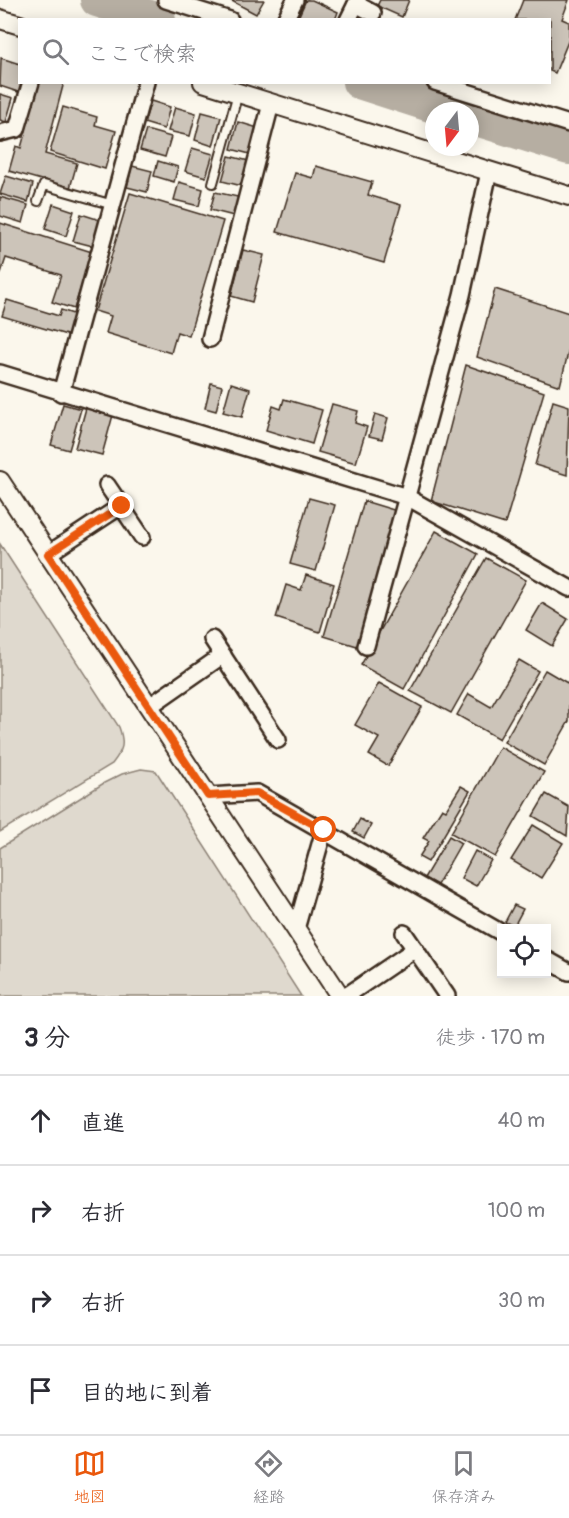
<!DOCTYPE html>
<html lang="ja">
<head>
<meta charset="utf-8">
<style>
  :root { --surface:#fff; --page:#f2f2f3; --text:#2b2b33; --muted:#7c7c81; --line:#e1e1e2; --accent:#ea580c }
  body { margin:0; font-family:Pangolin,"Klee One",sans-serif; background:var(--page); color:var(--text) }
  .controls { position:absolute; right:18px; bottom:18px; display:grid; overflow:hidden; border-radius:0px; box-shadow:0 3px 15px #0003 }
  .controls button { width:54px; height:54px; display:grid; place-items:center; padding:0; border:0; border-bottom:2px solid var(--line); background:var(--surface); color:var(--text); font:30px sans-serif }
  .compass { position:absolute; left:425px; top:102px; width:54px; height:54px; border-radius:50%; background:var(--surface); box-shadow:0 3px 15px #0003; rotate:196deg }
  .stop { position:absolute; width:18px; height:18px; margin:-14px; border:4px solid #ea580c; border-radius:50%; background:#fff }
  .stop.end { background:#ea580c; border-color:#fff; box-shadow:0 2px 6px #0008 }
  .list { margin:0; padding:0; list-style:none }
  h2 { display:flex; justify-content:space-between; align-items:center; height:78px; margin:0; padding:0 24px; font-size:26px }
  h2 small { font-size:20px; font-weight:400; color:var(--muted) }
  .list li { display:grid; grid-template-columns:39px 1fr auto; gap:18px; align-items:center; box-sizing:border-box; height:90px; padding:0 24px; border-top:2px solid var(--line) }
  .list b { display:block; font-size:22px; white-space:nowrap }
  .list em { font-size:20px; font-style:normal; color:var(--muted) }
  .icon { flex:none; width:33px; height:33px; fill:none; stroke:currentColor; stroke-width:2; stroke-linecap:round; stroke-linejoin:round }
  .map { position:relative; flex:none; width:569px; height:996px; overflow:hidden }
  .search { position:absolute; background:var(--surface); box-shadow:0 3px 15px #0003; left:18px; right:18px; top:18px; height:66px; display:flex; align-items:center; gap:15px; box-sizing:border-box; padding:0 21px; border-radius:0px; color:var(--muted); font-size:22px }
  .sheet { height:438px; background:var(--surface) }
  nav { display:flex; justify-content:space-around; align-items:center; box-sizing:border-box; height:84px; border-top:2px solid var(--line); background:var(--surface); font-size:16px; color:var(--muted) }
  nav a { display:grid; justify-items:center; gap:3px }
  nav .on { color:var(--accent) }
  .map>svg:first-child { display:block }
</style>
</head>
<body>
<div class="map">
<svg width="569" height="996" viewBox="0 0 569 996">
  <rect width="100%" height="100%" fill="#fbf7ec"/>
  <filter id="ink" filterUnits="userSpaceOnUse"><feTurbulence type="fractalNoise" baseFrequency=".0167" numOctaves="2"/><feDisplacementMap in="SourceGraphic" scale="12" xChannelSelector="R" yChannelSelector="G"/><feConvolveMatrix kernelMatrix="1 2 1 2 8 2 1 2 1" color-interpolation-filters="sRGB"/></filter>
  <g filter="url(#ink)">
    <g fill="#dfd9ce" stroke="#8d8276" stroke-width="1.5">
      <path d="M 0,544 L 119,727 C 125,744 123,750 112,764 L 0,832 Z"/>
      <polygon points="141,769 156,771 301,996 0,996 0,848 104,783 122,774"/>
    </g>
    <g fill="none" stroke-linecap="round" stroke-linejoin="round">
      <g stroke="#b6aea2" stroke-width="34">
        <polyline points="97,0 159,20"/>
        <polyline points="359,82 449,111"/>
        <polyline points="470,117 569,148"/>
      </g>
    </g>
    <g fill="#ccc4b9" stroke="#3b2a1e" stroke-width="1.5">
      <polygon points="230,0 264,0 256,14"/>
      <polygon points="306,0 312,0 338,12 335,20 297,20"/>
      <polygon points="380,0 409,0 402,17 377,6"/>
      <polygon points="523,0 569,0 562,19 569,22 569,39 555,73 550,71 550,20 515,20"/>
      <polygon points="1,58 20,64 20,82 24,82 21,93 0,86"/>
      <polygon points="39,82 64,82 45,154 77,163 70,188 9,171 16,146 21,148"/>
      <polygon points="0,94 13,98 6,122 0,120"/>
      <polygon points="151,101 170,107 164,129 144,123"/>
      <polygon points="63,107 97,117 95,125 116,131 105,169 50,152"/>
      <polygon points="175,107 196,113 190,136 168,131"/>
      <polygon points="202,112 221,117 213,146 195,140"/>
      <polygon points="238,122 258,128 250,154 231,149"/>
      <polygon points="146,130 171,137 165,157 140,150"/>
      <polygon points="192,148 213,154 206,177 185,171"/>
      <polygon points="229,156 249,161 242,186 222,181"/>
      <polygon points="158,161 178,167 174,182 154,176"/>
      <polygon points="132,166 152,171 147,192 127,187"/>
      <polygon points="316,166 372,182 368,195 401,205 384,263 277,232 295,173 313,178"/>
      <polygon points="6,176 33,184 28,202 0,194"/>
      <polygon points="179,182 203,189 199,206 174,200"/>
      <polygon points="215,192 238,197 234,216 210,210"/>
      <polygon points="130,193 223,221 189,336 177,332 171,353 106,333 111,316 95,311"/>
      <polygon points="0,197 28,205 23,223 0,216"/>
      <polygon points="53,204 74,211 66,236 45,229"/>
      <polygon points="81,214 100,220 93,246 73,241"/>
      <polygon points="0,223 92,252 74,309 52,302 61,275 6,258 0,276"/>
      <polygon points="243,250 264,255 252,302 231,296"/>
      <polygon points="495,289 569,313 569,349 560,386 477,357"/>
      <polygon points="7,300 59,316 61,310 76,315 70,336 2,316"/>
      <polygon points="466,365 544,392 505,524 431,501"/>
      <polygon points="211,383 222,386 216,411 205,408"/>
      <polygon points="231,383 250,389 242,417 223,412"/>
      <polygon points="284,399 322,410 312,444 266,430 273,406 281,409"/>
      <polygon points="553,401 569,406 567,475 535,465"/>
      <polygon points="63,404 81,409 69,450 51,445"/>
      <polygon points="332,404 358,411 355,423 367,427 356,463 318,452"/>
      <polygon points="86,408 113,415 102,455 75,448"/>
      <polygon points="375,414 388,418 382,439 369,436"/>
      <polygon points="309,498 335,505 316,571 290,564"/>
      <polygon points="364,501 397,511 357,646 324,636"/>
      <polygon points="436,531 478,554 404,689 361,665"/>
      <polygon points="486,558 526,580 451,713 410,691"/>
      <polygon points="306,575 334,584 320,632 276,618 286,585 301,590"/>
      <polygon points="542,603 568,619 552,646 526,630"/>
      <polygon points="519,660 538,671 499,739 457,715 469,694 491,707"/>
      <polygon points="545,670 569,684 569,721 544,765 504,742"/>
      <polygon points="379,683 422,707 388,766 369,755 379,738 355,725"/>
      <polygon points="500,747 544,772 495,857 451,833"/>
      <polygon points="461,786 470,791 428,862 419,857 429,841 423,838 442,808 446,810"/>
      <polygon points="546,794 569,807 567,836 533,816"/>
      <polygon points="360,819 371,825 364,838 353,832"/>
      <polygon points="533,825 563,843 541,878 511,860"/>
      <polygon points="449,836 461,843 437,885 424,878"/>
      <polygon points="475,851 491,860 476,886 461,878"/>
      <polygon points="514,905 523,909 514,926 505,922"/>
    </g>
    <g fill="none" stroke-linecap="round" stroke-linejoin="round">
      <g stroke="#3b2a1e" stroke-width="12">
        <g id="service">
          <polyline points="213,183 238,93"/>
          <polyline points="38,201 44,185 113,205"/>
        </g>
      </g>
      <g stroke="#3b2a1e" stroke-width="20">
        <g id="minor">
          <polyline points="166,0 230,20"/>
          <polyline points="356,4 373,13"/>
          <polyline points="285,20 295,0"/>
          <polyline points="348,20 358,0"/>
          <polyline points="435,82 569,124"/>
          <polyline points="0,133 17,129 31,82"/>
          <polyline points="210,339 271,104"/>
          <polyline points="0,373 407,497 569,588"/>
          <polyline points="61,393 146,82"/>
          <polyline points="107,485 142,537"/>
          <polyline points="48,554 121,506"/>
          <polyline points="212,639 278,740"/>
          <polyline points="366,646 462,295 489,172"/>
          <polyline points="150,706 223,655"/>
          <polyline points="209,796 257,793 502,933"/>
          <polyline points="296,929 324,830"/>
          <polyline points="404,933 447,996"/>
          <polyline points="546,959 569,972"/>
          <polyline points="346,996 415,949"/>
        </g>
      </g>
      <g stroke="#3b2a1e" stroke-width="22">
        <g id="tertiary">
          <polyline points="0,19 20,25"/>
          <polyline points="203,82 569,196"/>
          <polyline points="0,481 340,996"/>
        </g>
      </g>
      <use href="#service" stroke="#fbf7ec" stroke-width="8"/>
      <use href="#minor" stroke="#fbf7ec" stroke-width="15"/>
      <use href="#tertiary" stroke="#fbf7ec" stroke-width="18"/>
    </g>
  </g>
  <g fill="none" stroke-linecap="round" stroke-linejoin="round" filter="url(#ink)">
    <polyline stroke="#ea580c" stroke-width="8" points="122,506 48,554 208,796 257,793 324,830"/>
  </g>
</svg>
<div class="controls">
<button><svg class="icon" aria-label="locate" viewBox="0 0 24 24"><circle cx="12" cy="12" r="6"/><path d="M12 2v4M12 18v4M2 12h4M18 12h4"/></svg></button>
</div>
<svg class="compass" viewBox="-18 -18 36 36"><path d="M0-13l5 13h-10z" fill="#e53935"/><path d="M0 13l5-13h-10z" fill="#7c7c81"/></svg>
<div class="stop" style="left:324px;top:830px"></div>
<div class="stop end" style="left:122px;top:506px"></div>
<div class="search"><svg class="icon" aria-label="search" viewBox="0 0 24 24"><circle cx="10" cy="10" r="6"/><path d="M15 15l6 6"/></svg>ここで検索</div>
</div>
<section class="sheet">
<h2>3 分<small>徒歩 · 170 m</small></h2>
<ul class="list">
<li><svg class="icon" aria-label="ahead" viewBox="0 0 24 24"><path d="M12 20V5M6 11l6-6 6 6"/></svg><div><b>直進</b></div><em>40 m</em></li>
<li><svg class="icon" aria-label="right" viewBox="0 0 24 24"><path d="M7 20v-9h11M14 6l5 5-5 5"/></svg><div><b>右折</b></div><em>100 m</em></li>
<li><svg class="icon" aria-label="right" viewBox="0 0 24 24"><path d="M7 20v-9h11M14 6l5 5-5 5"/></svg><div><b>右折</b></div><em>30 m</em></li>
<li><svg class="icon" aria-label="arrive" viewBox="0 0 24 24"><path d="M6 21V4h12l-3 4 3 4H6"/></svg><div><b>目的地に到着</b></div></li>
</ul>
</section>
<nav>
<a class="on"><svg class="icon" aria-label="map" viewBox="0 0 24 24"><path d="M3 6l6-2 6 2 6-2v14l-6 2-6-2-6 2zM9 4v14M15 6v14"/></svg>地図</a>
<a><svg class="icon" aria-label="directions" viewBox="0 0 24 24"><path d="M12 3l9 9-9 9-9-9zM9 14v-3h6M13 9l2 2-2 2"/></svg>経路</a>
<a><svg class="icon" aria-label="saved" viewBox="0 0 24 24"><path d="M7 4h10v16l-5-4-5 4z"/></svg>保存済み</a>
</nav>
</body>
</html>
